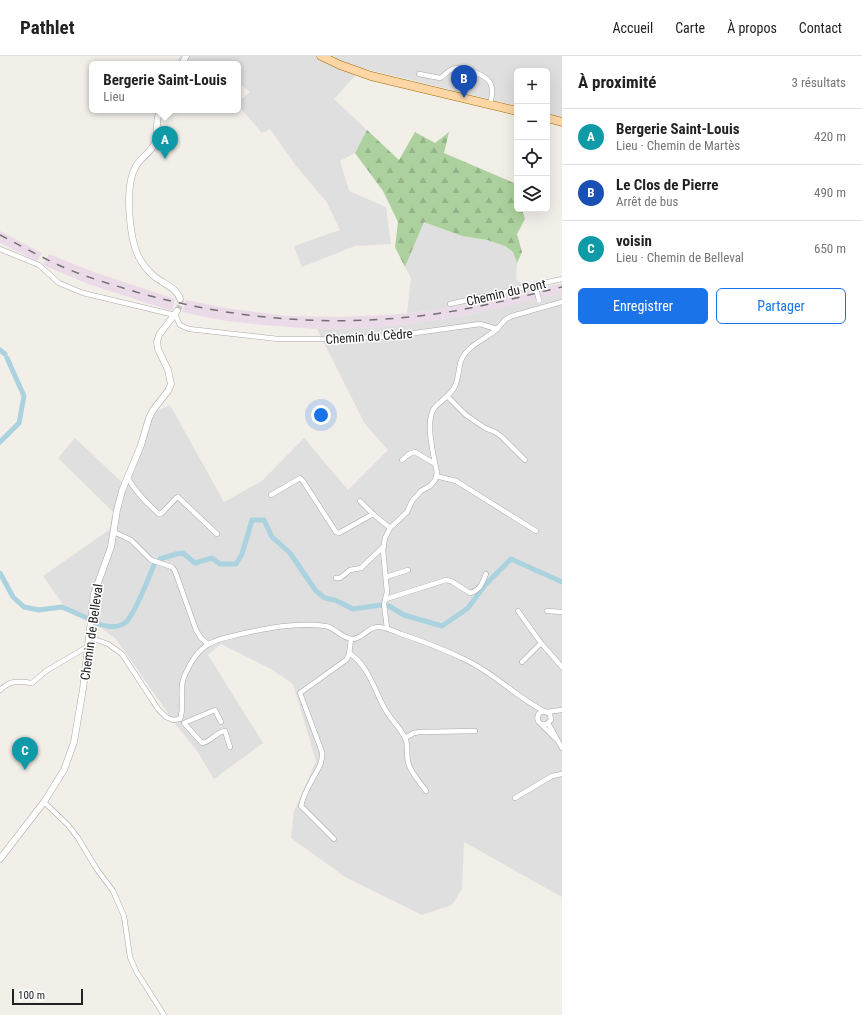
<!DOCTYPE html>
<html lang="fr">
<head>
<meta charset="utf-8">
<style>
  :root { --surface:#fff; --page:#f2f2f2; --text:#222; --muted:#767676; --line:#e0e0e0; --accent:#1a73e8 }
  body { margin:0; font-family:"Roboto Condensed",sans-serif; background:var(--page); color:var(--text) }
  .controls { position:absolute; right:12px; top:12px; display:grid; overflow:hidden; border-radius:6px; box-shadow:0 4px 16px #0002 }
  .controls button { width:36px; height:36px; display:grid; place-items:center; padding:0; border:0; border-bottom:1px solid var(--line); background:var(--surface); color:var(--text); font:20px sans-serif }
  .scale { position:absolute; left:12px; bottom:10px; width:71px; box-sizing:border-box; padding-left:4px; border:2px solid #222; border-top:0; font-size:11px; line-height:14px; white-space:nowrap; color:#222; -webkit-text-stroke:3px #fff; paint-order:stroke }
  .you { position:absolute; left:321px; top:359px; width:14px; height:14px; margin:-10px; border:3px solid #fff; border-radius:50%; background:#1a73e8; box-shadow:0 0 0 6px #1a73e833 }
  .badge { display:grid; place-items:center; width:26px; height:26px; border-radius:50%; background:var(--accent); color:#fff; font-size:13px; font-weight:700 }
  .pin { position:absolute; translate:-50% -33px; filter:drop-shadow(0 1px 2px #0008) }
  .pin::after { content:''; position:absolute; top:21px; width:14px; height:12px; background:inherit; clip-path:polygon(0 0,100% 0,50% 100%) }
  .popup { position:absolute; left:89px; top:5px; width:152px; height:52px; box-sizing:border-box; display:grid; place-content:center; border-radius:6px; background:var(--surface); filter:drop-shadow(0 1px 3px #0005); font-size:13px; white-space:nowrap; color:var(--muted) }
  .popup b { font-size:15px; color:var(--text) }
  .popup::after { content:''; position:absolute; left:50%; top:100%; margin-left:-8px; border:8px solid transparent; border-top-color:var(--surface) }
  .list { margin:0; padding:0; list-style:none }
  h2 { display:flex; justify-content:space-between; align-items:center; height:52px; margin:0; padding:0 16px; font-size:17px }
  h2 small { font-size:13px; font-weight:400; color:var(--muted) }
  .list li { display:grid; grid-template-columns:26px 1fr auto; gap:12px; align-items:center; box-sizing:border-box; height:56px; padding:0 16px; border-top:1px solid var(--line) }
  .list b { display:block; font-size:15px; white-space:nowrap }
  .list p { margin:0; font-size:13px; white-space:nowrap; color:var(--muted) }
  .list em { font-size:13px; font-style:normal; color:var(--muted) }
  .actions { display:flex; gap:8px; padding:12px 16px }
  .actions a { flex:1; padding:9px 0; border:1px solid var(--accent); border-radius:6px; text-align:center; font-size:14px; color:var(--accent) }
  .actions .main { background:var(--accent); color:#fff }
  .icon { flex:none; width:22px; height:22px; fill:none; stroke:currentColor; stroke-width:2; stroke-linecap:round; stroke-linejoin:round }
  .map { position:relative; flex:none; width:562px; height:959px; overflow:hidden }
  header { display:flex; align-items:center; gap:24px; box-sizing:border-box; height:56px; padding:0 20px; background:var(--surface); border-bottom:1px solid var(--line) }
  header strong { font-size:19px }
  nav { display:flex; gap:22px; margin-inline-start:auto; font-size:14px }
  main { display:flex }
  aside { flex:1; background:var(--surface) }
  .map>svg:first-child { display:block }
</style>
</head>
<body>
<header>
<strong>Pathlet</strong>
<nav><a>Accueil</a><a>Carte</a><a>À propos</a><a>Contact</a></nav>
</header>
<main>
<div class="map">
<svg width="562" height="959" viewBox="0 0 562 959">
  <defs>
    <pattern id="forest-firs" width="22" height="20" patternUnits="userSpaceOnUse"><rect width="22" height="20" fill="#add19e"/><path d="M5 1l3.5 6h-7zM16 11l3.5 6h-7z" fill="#95b388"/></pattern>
  </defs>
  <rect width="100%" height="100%" fill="#f2efe9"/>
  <g fill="#e0dfdf">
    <polygon points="180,0 332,0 334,1 335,0 562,0 562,61 547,58 547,15 517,15 517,50 362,12 334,43 367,74 355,97 340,105 349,135 386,151 391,188 355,190 302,211 294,190 340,174 326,145 296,110 270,73 262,77 238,49 238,46 250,36 238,27 238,8 177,8"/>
    <polygon points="424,166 462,180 487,184 505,190 513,196 517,207 516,223 531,235 436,254 407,257 411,222 405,211"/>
    <polygon points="562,237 562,841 464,786 462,833 452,849 422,859 345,821 291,782 294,755 316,705 293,628 271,613 221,588 208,599 263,687 214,723 197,695 177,670 116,583 94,567 65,551 43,520 109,474 113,456 58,402 75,382 127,431 137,408 153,357 170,349 224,446 262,425 304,382 348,434 388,394 365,368 317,273 367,272 409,268 467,259"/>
  </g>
  <g fill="#ebdbe8">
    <polygon points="0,175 42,197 37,205 0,187"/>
    <polygon points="49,198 91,215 175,243 172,255 88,228 43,209"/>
    <polygon points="562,227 562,237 542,242 467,259 409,268 367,272 317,273 263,269 220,264 182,256 186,244 225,252 288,260 344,261 400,258 436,254 485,245"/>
  </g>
  <polygon fill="url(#forest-firs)" points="367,74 399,104 415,76 435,87 449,76 444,97 514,127 517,136 517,153 522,153 525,163 517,178 522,196 517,207 513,196 505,190 487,184 462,180 424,166 405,211 395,191 398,166 383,135 355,97"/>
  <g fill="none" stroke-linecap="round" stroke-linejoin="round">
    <g stroke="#aad3df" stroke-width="5">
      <polyline points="0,294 5,298"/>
      <polyline points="0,386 19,367 24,340 7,302"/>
      <polyline points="160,503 176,498 183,497 195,507 212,502 220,508 236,508 242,498 252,464 264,464 272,481 290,497 316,535 325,542 335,544 353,553 381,549"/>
      <polyline points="0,517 13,541 24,551 39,554 62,551 87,562"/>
      <polyline points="389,550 404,559 442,570 468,552 485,529 511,503 562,526"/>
      <path d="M 93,566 C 102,570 117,574 126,566 C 135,558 148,523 154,509"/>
    </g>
    <polyline stroke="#c8c6c1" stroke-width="6" stroke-dasharray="6 3" stroke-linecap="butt" points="177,255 181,248 180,243"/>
    <g stroke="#a9a9a9" stroke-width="5.5">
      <g id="minor">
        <path d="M 419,18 L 440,22 C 446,19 448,13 456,12 C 461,12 466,14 471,15 C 490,21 496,28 490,48"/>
        <polyline points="0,193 39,209 59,227 83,237 175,259 180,269 189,273 278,283 329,283 394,280 480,268 497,273 506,263 512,260 562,246"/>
        <polyline points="450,248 562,223"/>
        <polyline points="448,341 466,359 485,372 495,376 502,381 525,404"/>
        <polyline points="402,404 409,398 415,396 435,408"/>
        <polyline points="436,420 456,425 536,475"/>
        <path d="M 127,421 C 136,436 146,447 159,458 L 162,457 L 176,442 L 178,441 L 217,478"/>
        <polyline points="271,439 300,422 303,425 336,476 339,477 373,458 390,472"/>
        <polyline points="360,445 373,458"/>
        <polyline points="114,476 131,484 151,504 172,511 175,515 196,574 201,582 208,588"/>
        <polyline points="386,521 408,514"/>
        <polyline points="336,522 340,522 350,514 361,512 384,490"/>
        <path d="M 386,543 L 446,524 L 451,525 L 470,537 C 480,534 482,528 486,518"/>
        <polyline points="518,555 541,587 562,611"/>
        <polyline points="547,555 562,556"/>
        <path d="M 387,572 L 384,548 L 387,536 L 383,494 L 385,482 L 390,472 L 407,456 L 412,445 L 421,435 L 430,430 L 435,424 L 437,417 C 434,401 424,364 435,351 C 442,344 449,340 454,332 C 459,324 458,313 461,305 C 466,290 486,283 497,273"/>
        <path d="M 89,581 L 108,588 L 122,598 L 158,653 L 166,661 L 173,664 L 180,663 L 181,660 C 184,647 179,633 184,621 C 189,609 198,594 209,588 C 219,582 230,581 241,578 C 268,572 297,566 325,570 C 335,571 341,582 352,583 C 363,583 367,571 378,571 C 386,571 394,575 401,578 C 423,585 445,594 466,604 C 494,617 516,641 544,655"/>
        <path d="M 349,597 C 368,609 374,633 384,651 C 389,662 400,671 405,682 C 409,690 406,698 408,706 C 410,716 420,726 426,735"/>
        <polyline points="522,606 541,587"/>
        <path d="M 0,634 C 11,624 18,625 32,627 L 46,615 L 87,591"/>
        <polyline points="546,656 562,654"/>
        <path d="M 221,666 L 215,654 L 184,667 L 202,687 C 211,686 216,676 225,675 L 230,691"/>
        <polyline points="548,667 562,692"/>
        <path d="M 541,668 L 547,668 L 551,664 L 550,658 L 546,656 C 540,654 536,659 538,665 L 557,684"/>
        <polyline points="405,682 414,677 420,676 475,675"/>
        <polyline points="515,742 552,720 562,718"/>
        <polyline points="44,746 68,769 78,782 96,812 113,835 124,860 130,901 136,915 164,959"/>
        <path d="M 334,783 L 301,750 C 303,742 307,733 311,726 C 316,715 323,709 322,696 L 300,637 L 346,604 L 349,599 L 351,583"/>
      </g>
    </g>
    <g stroke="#a9a9a9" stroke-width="7">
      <g id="tertiary">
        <polyline points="182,8 186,0"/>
        <path d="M 160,54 C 158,59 157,64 157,69 C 156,75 158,81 155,87 C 151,96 141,102 136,110 C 124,130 129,186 141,205 C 145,211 150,217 155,221 C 164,228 177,232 180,243"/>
        <polyline points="0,803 44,746 64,714 74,686 83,633 94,538 111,491 117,454 122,435 141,389 149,362 153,354 168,335 171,328 168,314 158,293 157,286 159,279 177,255"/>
      </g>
    </g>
    <g stroke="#a06b00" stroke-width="9">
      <g id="primary">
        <polyline points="321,0 340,9 371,20 517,55"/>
        <polyline points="547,62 562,66"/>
      </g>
    </g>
    <use href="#minor" stroke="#fff" stroke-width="4.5"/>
    <use href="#tertiary" stroke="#fff" stroke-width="6"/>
    <use href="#primary" stroke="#fcd6a4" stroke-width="8"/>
    <path stroke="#707070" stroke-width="1.5" stroke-dasharray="8 8" stroke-linecap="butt" d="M 0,179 C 23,191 46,204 70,214 C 92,223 114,229 136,236 C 235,264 333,272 435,258 C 478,252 520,241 562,231"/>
    <g stroke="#a9a9a9" stroke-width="5.5" stroke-linecap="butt">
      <polyline id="minor-bridge" points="536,233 539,244"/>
    </g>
    <use href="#minor-bridge" stroke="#fff" stroke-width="4.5"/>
  </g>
  <g text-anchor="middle" stroke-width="3" stroke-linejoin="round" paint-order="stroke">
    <g font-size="13" fill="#222" stroke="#fff">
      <text transform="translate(506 236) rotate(-13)" y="5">Chemin du Pont</text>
      <text transform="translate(369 280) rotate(-4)" y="5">Chemin du Cèdre</text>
      <text transform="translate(91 576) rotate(-82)" y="5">Chemin de Belleval</text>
    </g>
  </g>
</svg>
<div class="controls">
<button>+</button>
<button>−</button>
<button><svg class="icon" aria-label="locate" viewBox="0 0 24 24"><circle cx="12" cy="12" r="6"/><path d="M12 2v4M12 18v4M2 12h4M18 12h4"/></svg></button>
<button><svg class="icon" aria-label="layers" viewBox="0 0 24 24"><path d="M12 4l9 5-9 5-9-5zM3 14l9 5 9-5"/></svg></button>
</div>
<div class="scale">100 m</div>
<div class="you"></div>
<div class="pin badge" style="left:165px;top:103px;background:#0f9aa8">A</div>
<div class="popup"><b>Bergerie Saint-Louis</b>Lieu</div>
<div class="pin badge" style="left:464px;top:42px;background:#1a4fb4">B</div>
<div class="pin badge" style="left:25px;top:714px;background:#0f9aa8">C</div>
</div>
<aside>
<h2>À proximité<small>3 résultats</small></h2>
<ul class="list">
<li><span class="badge" style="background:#0f9aa8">A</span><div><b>Bergerie Saint-Louis</b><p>Lieu · Chemin de Martès</p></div><em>420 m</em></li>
<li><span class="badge" style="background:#1a4fb4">B</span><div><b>Le Clos de Pierre</b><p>Arrêt de bus</p></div><em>490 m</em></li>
<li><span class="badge" style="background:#0f9aa8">C</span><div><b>voisin</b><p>Lieu · Chemin de Belleval</p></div><em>650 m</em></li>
</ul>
<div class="actions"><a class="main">Enregistrer</a><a>Partager</a></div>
</aside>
</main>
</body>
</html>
